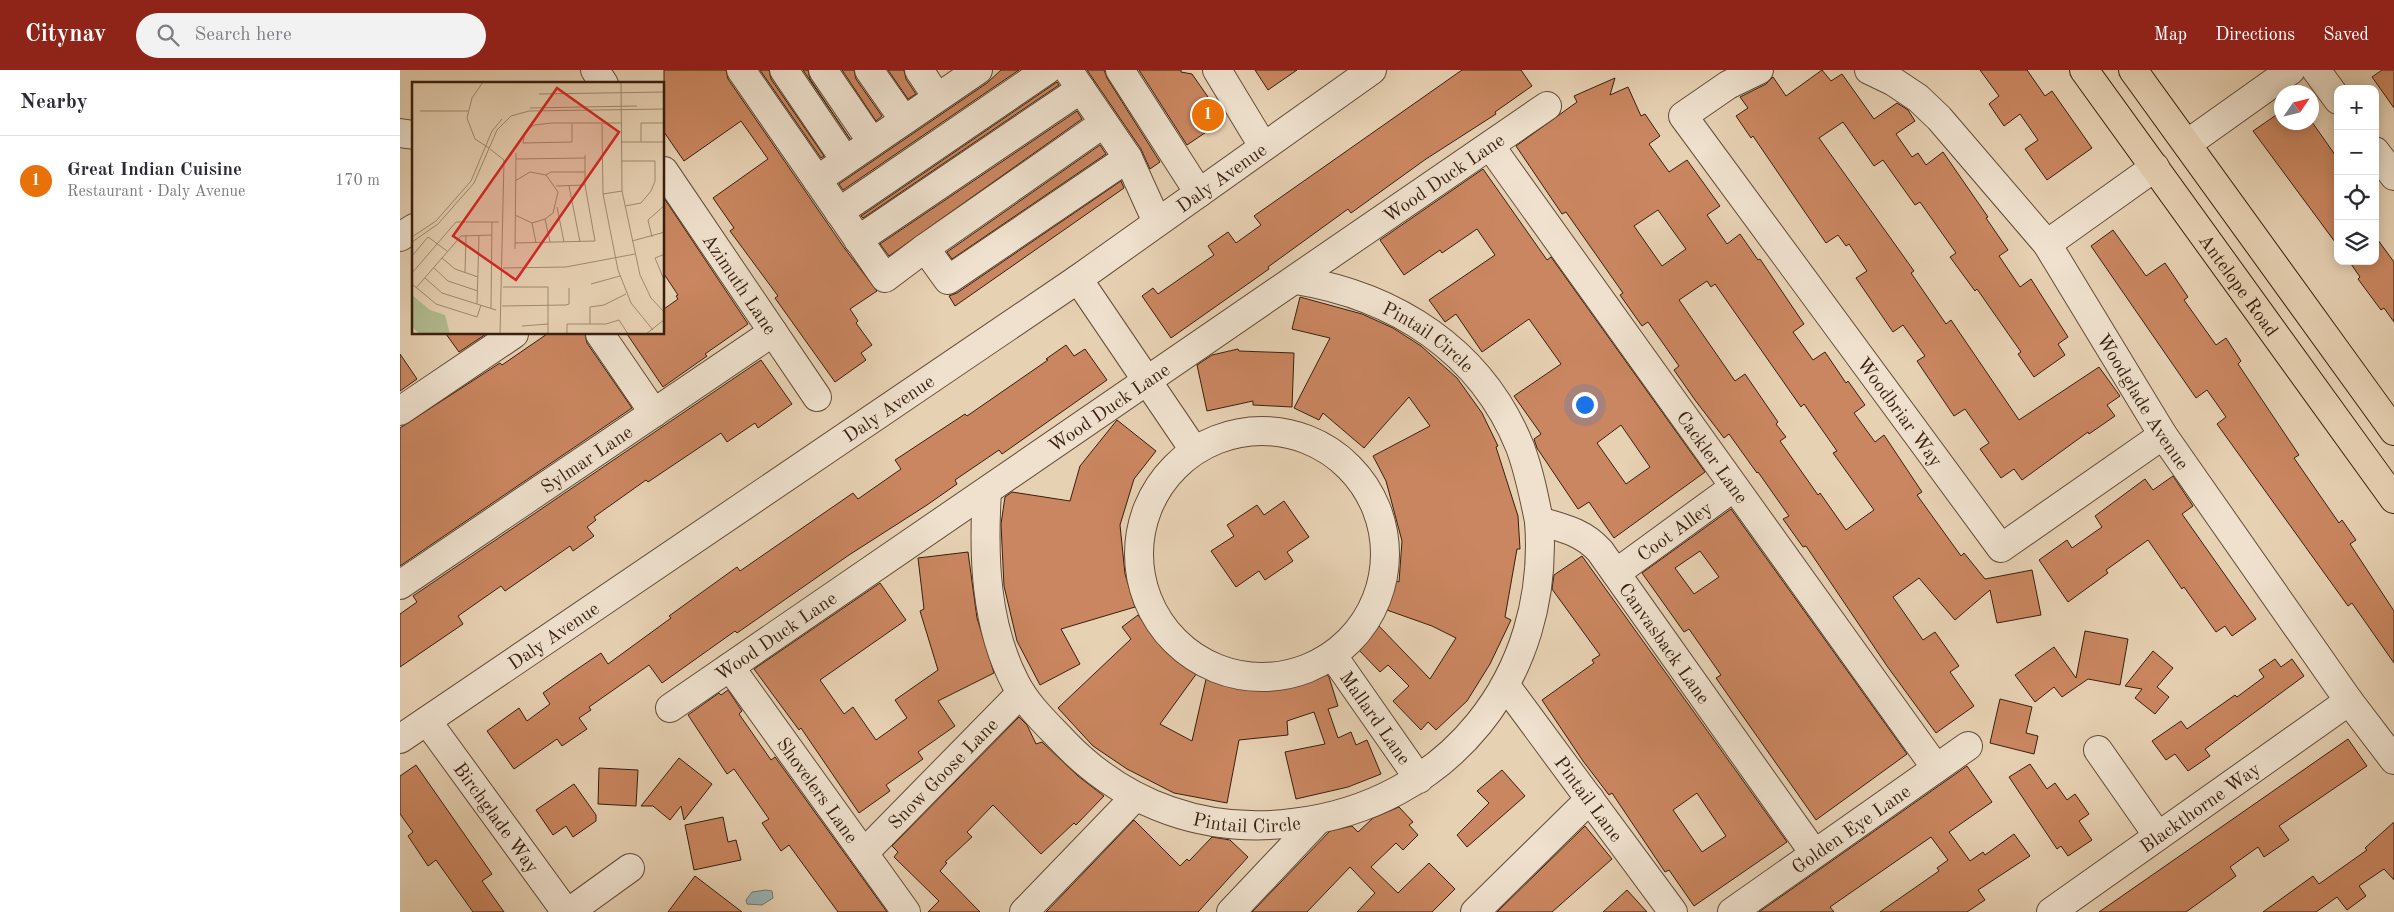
<!DOCTYPE html>
<html lang="en">
<head>
<meta charset="utf-8">
<style>
  :root { --surface:#fff; --page:#f2f2f3; --text:#2b2b33; --muted:#7c7c81; --line:#e1e1e2; --accent:#8f2418 }
  body { margin:0; font-family:"Old Standard TT",serif; background:var(--page); color:var(--text) }
  .controls { position:absolute; right:15px; top:15px; display:grid; overflow:hidden; border-radius:10px; box-shadow:0 2px 12px #0003 }
  .controls button { width:45px; height:45px; display:grid; place-items:center; padding:0; border:0; border-bottom:1px solid var(--line); background:var(--surface); color:var(--text); font:25px sans-serif }
  .compass { position:absolute; left:1874px; top:15px; width:45px; height:45px; border-radius:50%; background:var(--surface); box-shadow:0 2px 12px #0003; rotate:55deg }
  .you { position:absolute; left:1184px; top:334px; width:18px; height:18px; margin:-12px; border:4px solid #fff; border-radius:50%; background:#1a73e8; box-shadow:0 0 0 8px #1a73e833 }
  .badge { display:grid; place-items:center; width:32px; height:32px; border-radius:50%; background:var(--accent); color:#fff; font-size:16px; font-weight:700 }
  .pin { position:absolute; translate:-50% -50%; border:2px solid #fff; box-shadow:0 1px 5px #0006 }
  .list { margin:0; padding:0; list-style:none }
  h2 { display:flex; justify-content:space-between; align-items:center; height:65px; margin:0; padding:0 20px; font-size:21px }
  h2 small { font-size:16px; font-weight:400; color:var(--muted) }
  .list li { display:grid; grid-template-columns:32px 1fr auto; gap:15px; align-items:center; box-sizing:border-box; height:90px; padding:0 20px; border-top:1px solid var(--line) }
  .list b { display:block; font-size:19px; white-space:nowrap }
  .list p { margin:0; font-size:16px; white-space:nowrap; color:var(--muted) }
  .list em { font-size:16px; font-style:normal; color:var(--muted) }
  .icon { flex:none; width:28px; height:28px; fill:none; stroke:currentColor; stroke-width:2; stroke-linecap:round; stroke-linejoin:round }
  .map { position:relative; flex:none; width:1994px; height:842px; overflow:hidden }
  header { display:flex; align-items:center; gap:30px; box-sizing:border-box; height:70px; padding:0 25px; background:var(--accent); color:#fff }
  header strong { font-size:24px }
  nav { display:flex; gap:28px; margin-inline-start:auto; font-size:18px }
  .search { width:350px; height:45px; background:var(--page); display:flex; align-items:center; gap:12px; box-sizing:border-box; padding:0 18px; border-radius:28px; color:var(--muted); font-size:19px }
  main { display:flex }
  aside { flex:1; background:var(--surface) }
  .map>svg:first-child { display:block }
</style>
</head>
<body>
<header>
<strong>Citynav</strong>
<div class="search"><svg class="icon" aria-label="search" viewBox="0 0 24 24"><circle cx="10" cy="10" r="6"/><path d="M15 15l6 6"/></svg>Search here</div>
<nav><a>Map</a><a>Directions</a><a>Saved</a></nav>
</header>
<main>
<aside>
<h2>Nearby<small></small></h2>
<ul class="list">
<li><span class="badge" style="background:#e8710a">1</span><div><b>Great Indian Cuisine</b><p>Restaurant · Daly Avenue</p></div><em>170 m</em></li>
</ul>
</aside>
<div class="map">
<svg width="1994" height="842" viewBox="0 0 1994 842">
  <rect width="100%" height="100%" fill="#e7d1b3"/>
  <filter id="stains"><feTurbulence type="fractalNoise" baseFrequency=".004" numOctaves="4"/><feColorMatrix values="0 0 0 0 .2 0 0 0 0 .09 0 0 0 0 .02 0 0 0 .5 -.17"/></filter>
  <radialGradient id="worn" r=".72"><stop offset=".6" stop-color="#630" stop-opacity="0"/><stop offset="1" stop-color="#630" stop-opacity=".3"/></radialGradient>
  <polygon fill="#9bb4b8" stroke="#737874" points="366,820 372,821 373,828 362,835 347,834 346,830 352,822"/>
  <g fill="#ca8660" stroke="#381f0e" fill-rule="evenodd">
    <polygon points="264,0 326,0 328,9 445,179 477,221 450,239 458,251 456,253 472,275 461,283 466,290 435,312 375,228 378,226 330,161 334,158 313,128 368,89 341,51 284,91 264,62"/>
    <polygon points="360,0 369,0 371,9 424,86 421,88"/>
    <polygon points="403,0 408,0 410,9 450,69"/>
    <polygon points="442,0 454,0 456,9 482,46 476,51"/>
    <polygon points="488,0 504,0 506,9 516,24 508,29"/>
    <polygon points="601,0 619,0 443,120 439,114 587,13"/>
    <polygon points="687,0 704,0 707,8 760,92 750,99 741,79"/>
    <polygon points="739,0 781,0 781,2 792,4 824,50 787,75"/>
    <polygon points="855,0 897,0 868,20"/>
    <polygon points="1062,0 1121,0 1132,16 1095,42 1096,44 1026,89 951,143 948,139 868,197 869,199 771,268 742,226 753,218 758,224 814,185 808,176 828,162 836,173 861,155 854,146"/>
    <polygon points="1422,0 1431,11 1442,4 1474,49 1497,33 1508,40 1515,51 1496,64 1512,87 1518,83 1526,95 1543,82 1588,147 1586,148 1608,180 1599,186 1620,217 1631,209 1668,267 1658,274 1665,285 1634,307 1618,284 1621,282 1577,219 1575,221 1550,187 1556,183 1520,132 1515,135 1483,90 1474,96 1443,52 1419,68 1514,201 1511,203 1546,254 1551,250 1619,350 1699,297 1720,326 1707,335 1715,346 1689,364 1688,362 1622,410 1614,399 1601,408 1580,379 1589,373 1565,339 1554,346 1517,291 1525,286 1503,255 1493,262 1456,208 1467,201 1449,174 1446,176 1438,165 1426,173 1353,66 1351,68 1336,46 1348,38 1340,27 1366,14 1373,7 1386,26"/>
    <polygon points="1580,0 1627,0 1645,26 1652,21 1692,78 1647,110 1625,79 1638,70 1620,44 1604,56 1589,34 1599,26"/>
    <polygon points="1982,0 1994,0 1994,38 1972,7"/>
    <path d="M 1215,8 L 1210,25 L 1228,17 L 1241,46 L 1245,44 L 1260,66 L 1249,74 L 1269,102 L 1287,90 L 1320,136 L 1307,145 L 1327,174 L 1340,164 L 1358,190 L 1360,189 L 1404,254 L 1393,262 L 1413,290 L 1425,282 L 1446,313 L 1448,311 L 1465,335 L 1454,343 L 1475,372 L 1484,365 L 1522,422 L 1517,425 L 1561,486 L 1564,483 L 1585,509 L 1632,500 L 1641,545 L 1597,553 L 1590,520 L 1555,550 L 1519,508 L 1493,527 L 1523,570 L 1535,562 L 1559,596 L 1550,602 L 1574,636 L 1536,663 L 1487,596 L 1406,476 L 1403,477 L 1383,449 L 1389,446 L 1358,402 L 1357,403 L 1329,364 L 1324,368 L 1295,330 L 1274,300 L 1279,296 L 1248,252 L 1242,256 L 1220,225 L 1223,223 L 1166,142 L 1162,144 L 1116,76 L 1177,32 L 1174,26 ZM 1258,140 L 1286,179 L 1262,196 L 1234,156 ZM 1307,211 L 1311,217 L 1315,214 L 1401,337 L 1404,334 L 1437,381 L 1433,383 L 1474,440 L 1446,460 L 1420,423 L 1418,425 L 1380,371 L 1386,367 L 1376,354 L 1378,352 L 1345,304 L 1335,311 L 1279,230 Z"/>
    <polygon points="657,12 659,15 463,148 461,146"/>
    <polygon points="677,41 682,49 489,186 480,174"/>
    <polygon points="1882,41 1882,52 1912,52 1938,89 1938,176 1853,61"/>
    <polygon points="700,75 706,84 552,189 547,182"/>
    <path d="M 1083,99 L 1147,190 L 1151,187 L 1305,402 L 1214,468 L 1189,432 L 1178,439 L 1137,378 L 1134,369 L 1141,364 L 1114,326 L 1161,294 L 1129,249 L 1082,282 L 1056,244 L 1045,252 L 1029,230 L 1095,185 L 1077,159 L 1042,183 L 1040,180 L 1004,205 L 980,170 ZM 1221,355 L 1250,397 L 1226,414 L 1197,373 Z"/>
    <polygon points="721,111 724,118 555,236 549,226 557,223"/>
    <polygon points="264,128 348,254 305,284 307,286 263,317 227,264 264,264 264,239 278,229 276,226 278,225 264,204"/>
    <polygon points="1713,160 1746,206 1765,193 1788,227 1784,230 1816,275 1826,268 1841,291 1838,294 1899,385 1894,388 1939,453 1942,450 1956,470 1950,474 1994,541 1994,593 1952,533 1948,536 1817,354 1826,347 1807,320 1796,328 1691,176"/>
    <polygon points="1975,166 1994,192 1994,252 1984,238 1981,240 1958,209 1960,207 1949,191 1975,191"/>
    <polygon points="900,227 962,244 993,258 1021,276 1057,308 1082,343 1098,376 1096,377 1118,446 1120,479 1117,479 1105,547 1111,550 1090,594 1067,631 1036,660 1028,652 1021,660 993,631 1009,616 988,595 980,602 956,577 978,555 1030,609 1056,568 1032,556 984,539 994,510 999,512 1002,471 986,411 973,386 1030,356 1009,327 964,378 923,343 919,350 894,338 930,268 892,259"/>
    <polygon points="46,264 86,264 59,282"/>
    <polygon points="147,264 185,264 187,273 232,338 0,496 0,358 100,293 102,295"/>
    <polygon points="666,275 674,286 685,279 707,310 602,384 599,380 555,410 557,414 527,435 449,485 337,563 335,561 262,613 249,595 189,637 191,640 179,648 187,659 162,676 157,669 114,699 87,661 119,638 127,651 150,634 143,623 167,606 201,583 208,594 271,548 269,546 337,497 340,501 453,423 458,429 501,399 495,390 565,344 567,346 648,290 646,289"/>
    <polygon points="838,279 839,281 894,283 892,337 853,335 853,331 807,341 797,295 812,285"/>
    <polygon points="0,284 17,309 0,321"/>
    <polygon points="361,290 392,334 358,358 355,353 327,372 321,363 248,412 246,410 194,447 196,450 187,457 194,466 173,481 170,476 105,521 101,516 58,546 63,554 0,597 0,544 17,532 13,526"/>
    <polygon points="717,350 756,381 734,409 720,455 725,504 735,537 661,559 680,594 640,615 617,571 604,516 601,454 605,427 612,422 670,431 680,396"/>
    <polygon points="1773,406 1793,436 1782,444 1856,549 1832,566 1825,556 1816,562 1784,517 1782,519 1748,470 1706,500 1708,503 1668,532 1639,490 1667,470 1672,478 1702,457 1695,446 1745,409 1753,420"/>
    <polygon points="884,431 909,467 887,482 893,491 865,510 859,501 836,517 811,481 834,466 827,455 857,435 864,445"/>
    <path d="M 1331,439 L 1507,684 L 1416,750 L 1316,608 L 1321,605 L 1289,559 L 1284,562 L 1242,503 ZM 1300,481 L 1319,507 L 1294,524 L 1275,498 Z"/>
    <polygon points="568,482 577,548 594,603 538,631 555,656 518,682 523,689 486,715 490,721 459,743 401,658 399,660 354,599 480,513 506,550 420,610 444,644 453,637 476,670 507,648 495,630 538,600 520,541 524,539 518,488"/>
    <path d="M 1182,486 L 1387,772 L 1294,836 L 1269,800 L 1265,802 L 1212,723 L 1209,725 L 1183,691 L 1142,630 L 1194,593 L 1192,590 L 1200,585 L 1152,519 L 1154,505 ZM 1297,723 L 1326,766 L 1302,782 L 1273,740 Z"/>
    <polygon points="738,545 763,578 797,603 760,654 792,671 807,605 850,615 882,611 883,615 924,601 929,607 938,636 928,639 938,668 951,662 956,675 967,670 981,704 948,717 896,729 885,682 925,674 914,642 887,651 888,665 839,670 827,733 774,723 727,699 693,676 658,638 731,569 722,557"/>
    <polygon points="1685,561 1728,569 1720,615 1688,609 1662,627 1654,617 1635,632 1615,605 1654,577 1676,608"/>
    <polygon points="1753,581 1773,598 1757,617 1769,627 1755,644 1735,628 1742,619 1725,616"/>
    <polygon points="1875,589 1881,597 1892,589 1904,606 1805,679 1810,686 1788,701 1775,684 1766,690 1752,671 1781,651 1787,659 1835,625 1837,627 1864,607 1859,600"/>
    <polygon points="328,620 342,641 339,644 371,690 375,687 487,842 438,842 389,775 381,781 362,753 369,749 334,699 327,704 288,645 319,623 321,625"/>
    <polygon points="1600,629 1632,637 1626,663 1638,666 1634,684 1590,673"/>
    <polygon points="619,647 627,655 636,674 642,672 678,706 704,726 676,755 674,753 641,784 593,735 567,762 572,767 545,792 547,793 540,801 580,842 528,842 539,831 494,787 498,782 492,776"/>
    <polygon points="1948,669 1967,696 1879,756 1889,770 1864,787 1858,777 1830,797 1836,806 1786,842 1699,842"/>
    <polygon points="279,688 312,714 284,750 281,736 270,750 253,736 241,736"/>
    <polygon points="1630,694 1647,719 1655,713 1667,730 1675,724 1689,744 1679,751 1692,770 1668,786 1661,776 1657,779 1609,707"/>
    <polygon points="16,695 92,804 82,811 104,842 73,842 36,790 28,796 8,766 13,762 0,744 0,706"/>
    <polygon points="1567,696 1592,732 1549,762 1570,791 1583,782 1585,785 1614,764 1630,786 1578,820 1585,830 1567,842 1480,842 1539,801 1537,798 1548,790 1531,767 1430,837 1434,842 1359,842"/>
    <polygon points="199,698 238,700 236,736 198,734"/>
    <polygon points="1102,700 1125,726 1067,777 1057,765 1089,733 1077,721"/>
    <polygon points="174,714 196,745 196,751 173,767 166,756 153,765 136,740"/>
    <polygon points="999,737 1013,752 1009,755 1018,765 1003,780 996,773 971,797 998,823 1029,793 1055,819 1032,842 957,842 975,823 950,797 907,842 852,842 930,761 952,756 958,762 973,748"/>
    <polygon points="323,747 328,772 336,770 341,790 294,800 285,755"/>
    <polygon points="734,750 780,796 787,789 789,791 812,767 830,770 848,787 798,842 646,842"/>
    <polygon points="1994,752 1994,810 1984,799 1959,816 1966,826 1947,840 1937,827 1916,842 1863,842 1913,806 1919,814 1967,780 1965,778"/>
    <polygon points="1185,756 1212,789 1152,842 1097,842"/>
    <polygon points="295,806 342,842 268,842"/>
    <polygon points="1227,820 1247,842 1203,842"/>
  </g>
  <g fill="none" stroke-linecap="round" stroke-linejoin="round">
    <g stroke="#644c37" stroke-width="30">
      <g id="minor">
        <polyline points="195,0 204,14"/>
        <polyline points="341,0 485,208 525,178 548,210 728,88"/>
        <polyline points="384,0 445,90"/>
        <polyline points="423,0 472,72"/>
        <polyline points="469,0 504,50"/>
        <polyline points="519,0 537,27"/>
        <polyline points="668,0 728,88 757,152"/>
        <polyline points="720,0 799,123"/>
        <polyline points="817,0 863,76"/>
        <path id="s1" d="M 1359,0 L 1328,15 L 1283,46 L 1601,478 L 1763,365"/>
        <path id="s2" d="M 1469,0 L 1494,12 L 1518,28 L 1539,48 L 1647,174 L 1763,365 L 1949,631 L 1994,690"/>
        <polyline points="1916,0 1938,30"/>
        <polyline points="0,63 14,65"/>
        <polyline points="1787,74 1891,0"/>
        <path id="s3" d="M 1091,77 L 1536,698"/>
        <polyline points="1975,81 1994,106"/>
        <path id="s4" d="M 264,101 L 417,327"/>
        <polyline points="417,110 578,0"/>
        <polyline points="439,142 647,0"/>
        <polyline points="0,167 14,158"/>
        <polyline points="458,170 681,19"/>
        <polyline points="1647,174 1755,97"/>
        <polyline points="525,178 704,53"/>
        <polyline points="678,209 794,380"/>
        <path id="s5" d="M 896,210 C 995,226 1081,280 1120,377 C 1129,401 1134,426 1139,451 C 1163,458 1183,462 1200,481 L 1414,783"/>
        <polyline points="200,264 254,343"/>
        <polyline points="0,341 114,264"/>
        <circle cx="862" cy="484" r="123"/>
        <path id="s6" d="M 587,421 C 583,486 585,555 616,614 C 628,637 648,655 665,673 C 726,736 807,764 893,753 C 1048,735 1151,607 1139,451"/>
        <path id="s7" d="M 1216,503 L 1334,417"/>
        <path id="s8" d="M 0,515 L 373,262"/>
        <path id="s9" d="M 933,586 L 1019,709"/>
        <path id="s10" d="M 330,597 L 506,842"/>
        <path id="s11" d="M 1106,616 L 1273,842"/>
        <path id="s12" d="M 270,638 L 1147,36"/>
        <path id="s13" d="M 27,651 L 166,842"/>
        <path id="s14" d="M 0,669 L 678,209 L 972,0"/>
        <polyline points="1698,680 1758,766"/>
        <path id="s15" d="M 464,783 L 621,623"/>
        <polyline points="169,842 230,798"/>
        <polyline points="624,842 735,727"/>
        <polyline points="831,842 918,750"/>
        <polyline points="1075,842 1190,729"/>
        <path id="s16" d="M 1332,842 L 1568,676"/>
        <path id="s17" d="M 1651,842 L 1949,631"/>
      </g>
    </g>
    <g stroke="#381f0e" stroke-width="30">
      <g id="major">
        <path id="s18" d="M 1684,0 L 1994,429"/>
        <polyline points="1733,0 1994,361"/>
      </g>
    </g>
    <use href="#minor" stroke="#efe1ce" stroke-width="28"/>
    <use href="#major" stroke="#e7d1b3" stroke-width="28"/>
  </g>
  <g text-anchor="middle" stroke-width="5" stroke-linejoin="round" paint-order="stroke">
    <g font-size="19" fill="#381f0e" stroke="#efe1ce">
      <text dy="7" stroke="none"><textPath href="#s14" startOffset="995">Daly Avenue</textPath></text>
      <text dy="7" stroke="none"><textPath href="#s12" startOffset="938">Wood Duck Lane</textPath></text>
      <text dy="7" stroke="none"><textPath href="#s4" startOffset="136">Azimuth Lane</textPath></text>
      <text dy="7" stroke="none"><textPath href="#s18" startOffset="265">Antelope Road</textPath></text>
      <text dy="7" stroke="none"><textPath href="#s5" startOffset="146">Pintail Circle</textPath></text>
      <text dy="7" stroke="none"><textPath href="#s2" startOffset="436">Woodglade Avenue</textPath></text>
      <text dy="7" stroke="none"><textPath href="#s14" startOffset="590">Daly Avenue</textPath></text>
      <text dy="7" stroke="none"><textPath href="#s12" startOffset="532">Wood Duck Lane</textPath></text>
      <text dy="7" stroke="none"><textPath href="#s1" startOffset="456">Woodbriar Way</textPath></text>
      <text dy="7" stroke="none"><textPath href="#s3" startOffset="381">Cackler Lane</textPath></text>
      <text dy="7" stroke="none"><textPath href="#s8" startOffset="225">Sylmar Lane</textPath></text>
      <text dy="7" stroke="none"><textPath href="#s7" startOffset="72">Coot Alley</textPath></text>
      <text dy="7" stroke="none"><textPath href="#s14" startOffset="185">Daly Avenue</textPath></text>
      <text dy="7" stroke="none"><textPath href="#s12" startOffset="128">Wood Duck Lane</textPath></text>
      <text dy="7" stroke="none"><textPath href="#s5" startOffset="551">Canvasback Lane</textPath></text>
      <text dy="7" stroke="none"><textPath href="#s9" startOffset="75">Mallard Lane</textPath></text>
      <text dy="7" stroke="none"><textPath href="#s15" startOffset="112">Snow Goose Lane</textPath></text>
      <text dy="7" stroke="none"><textPath href="#s10" startOffset="151">Shovelers Lane</textPath></text>
      <text dy="7" stroke="none"><textPath href="#s11" startOffset="140">Pintail Lane</textPath></text>
      <text dy="7" stroke="none"><textPath href="#s17" startOffset="182">Blackthorne Way</textPath></text>
      <text dy="7" stroke="none"><textPath href="#s13" startOffset="119">Birchglade Way</textPath></text>
      <text dy="7" stroke="none"><textPath href="#s6" startOffset="479">Pintail Circle</textPath></text>
      <text dy="7" stroke="none"><textPath href="#s16" startOffset="145">Golden Eye Lane</textPath></text>
    </g>
  </g>
  <g transform="translate(12 12)">
    <rect width="252" height="252" fill="#e7d1b3"/>
    <path d="M 0,213 L 18,228 L 33,233 L 38,252 L 8,252 L 0,245 Z" fill="#b1bd90"/>
    <path fill="none" stroke="#a18a71" stroke-width="1" d="M 71,0 L 60,16 L 55,36 L 63,57 L 77,66M 209,0 L 210,109 L 228,193 L 239,216 L 253,231M 127,12 L 253,10M 118,26 L 225,24M 8,29 L 56,29M 160,42 L 160,60 L 111,61 L 113,50 L 122,43 L 140,41 L 209,41M 190,42 L 191,112 L 206,188 L 219,221 L 241,248M 209,60 L 253,60M 229,60 L 229,41 L 253,41M 78,67 L 92,78 L 88,252M 104,77 L 173,76M 209,79 L 243,79 L 243,99 L 239,109 L 229,121 L 213,124M 103,99 L 118,90 L 134,93 L 139,90 L 173,90M 144,104 L 173,103M 157,104 L 168,160M 191,112 L 210,109M 145,125 L 152,160M 103,133 L 120,141 L 133,137 L 141,131 L 146,110 L 134,93M 133,137 L 138,160M 120,141 L 124,161M 0,155 L 24,139 L 59,99 L 80,49 L 90,37M 16,155 L 35,169M 240,155 L 236,138 L 253,123M 220,159 L 253,150M 0,160 L 26,142 L 62,101 L 85,48 L 99,34 L 117,29 L 253,27M 103,161 L 183,159 L 173,103 L 173,73M 103,167 L 104,71M 253,172 L 243,176 L 253,200M 0,174 L 16,155M 30,176 L 43,187 L 66,195M 22,186 L 36,199 L 66,209M 91,186 L 154,185 L 223,172M 0,191 L 44,140 L 87,140M 53,191 L 54,153M 13,196 L 30,211 L 84,228M 0,202 L 24,222 L 65,235 L 69,223M 179,202 L 208,194M 91,205 L 136,205 L 136,252M 4,206 L 49,154 L 80,153M 65,222 L 67,153M 90,224 L 154,223 L 157,222 L 157,206M 79,226 L 80,140M 178,242 L 178,225 L 192,223 L 214,212M 110,244 L 136,242M 155,252 L 155,242 L 194,242 L 207,238 L 216,252M 234,252 L 253,237"/>
    <path fill="#d62828" fill-opacity="0.15" stroke="#d62828" stroke-width="2.5" d="M 145,6 L 207,50 L 104,198 L 41,154 Z"/>
    <rect width="252" height="252" fill="none" stroke="#381f0e" stroke-width="2.5"/>
  </g>
  <rect width="100%" height="100%" filter="url(#stains)"/>
  <rect width="100%" height="100%" fill="url(#worn)"/>
</svg>
<div class="controls">
<button>+</button>
<button>−</button>
<button><svg class="icon" aria-label="locate" viewBox="0 0 24 24"><circle cx="12" cy="12" r="6"/><path d="M12 2v4M12 18v4M2 12h4M18 12h4"/></svg></button>
<button><svg class="icon" aria-label="layers" viewBox="0 0 24 24"><path d="M12 4l9 5-9 5-9-5zM3 14l9 5 9-5"/></svg></button>
</div>
<svg class="compass" viewBox="-18 -18 36 36"><path d="M0-13l5 13h-10z" fill="#e53935"/><path d="M0 13l5-13h-10z" fill="#7c7c81"/></svg>
<div class="you"></div>
<div class="pin badge" style="left:808px;top:45px;background:#e8710a">1</div>
</div>
</main>
</body>
</html>
